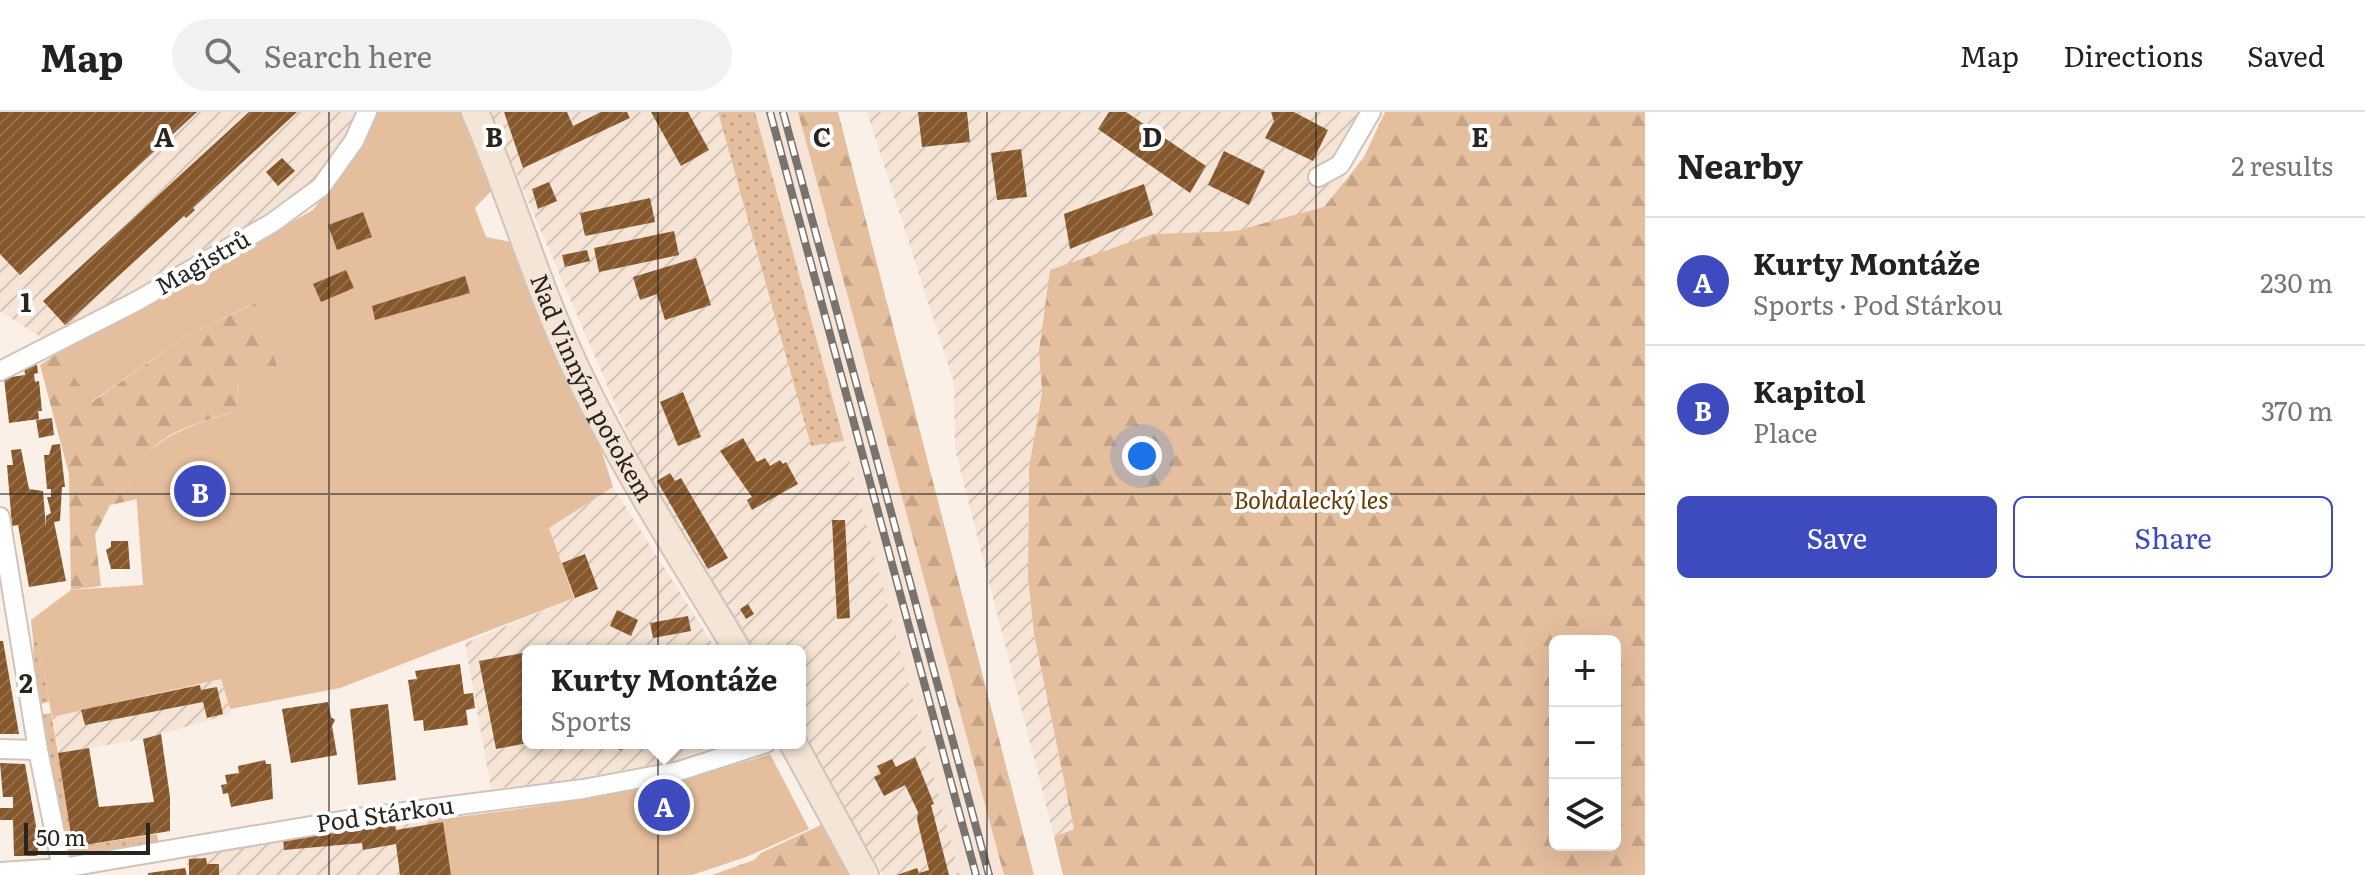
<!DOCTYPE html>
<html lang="en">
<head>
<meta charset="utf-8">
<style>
  :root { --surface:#fff; --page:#f2f2f2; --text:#222; --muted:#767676; --line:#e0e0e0; --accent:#3d4bbf }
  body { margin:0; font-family:Literata,serif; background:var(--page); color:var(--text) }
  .controls { position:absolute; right:24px; bottom:24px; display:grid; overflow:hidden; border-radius:12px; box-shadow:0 8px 32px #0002 }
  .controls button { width:72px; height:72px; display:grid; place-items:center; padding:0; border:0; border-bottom:2px solid var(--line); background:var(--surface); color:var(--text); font:40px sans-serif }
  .scale { position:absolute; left:24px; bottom:20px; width:126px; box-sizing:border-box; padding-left:8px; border:4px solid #282420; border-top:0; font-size:22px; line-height:28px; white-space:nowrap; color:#282420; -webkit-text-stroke:6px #fff; paint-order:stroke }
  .you { position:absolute; left:1142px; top:344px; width:28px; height:28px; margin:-20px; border:6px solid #fff; border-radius:50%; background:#1a73e8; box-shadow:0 0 0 12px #1a73e833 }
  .badge { display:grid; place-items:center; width:52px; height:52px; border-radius:50%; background:var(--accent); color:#fff; font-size:26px; font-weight:700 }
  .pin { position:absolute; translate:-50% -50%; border:4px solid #fff; box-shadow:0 2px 8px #0006 }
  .popup { position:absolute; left:522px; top:533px; width:284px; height:104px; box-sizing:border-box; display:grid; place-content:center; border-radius:12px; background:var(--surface); filter:drop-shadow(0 2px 6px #0005); font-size:26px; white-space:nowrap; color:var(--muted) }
  .popup b { font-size:30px; color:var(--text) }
  .popup::after { content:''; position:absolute; left:50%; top:100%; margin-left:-16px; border:16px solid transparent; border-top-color:var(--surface) }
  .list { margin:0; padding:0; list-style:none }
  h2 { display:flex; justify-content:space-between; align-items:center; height:104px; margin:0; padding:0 32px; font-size:34px }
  h2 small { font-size:26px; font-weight:400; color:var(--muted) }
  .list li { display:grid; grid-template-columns:52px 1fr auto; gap:24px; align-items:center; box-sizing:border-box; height:128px; padding:0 32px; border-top:2px solid var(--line) }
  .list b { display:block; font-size:30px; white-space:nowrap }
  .list p { margin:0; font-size:26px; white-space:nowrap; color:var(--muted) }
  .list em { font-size:26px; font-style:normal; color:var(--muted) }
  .actions { display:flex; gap:16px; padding:24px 32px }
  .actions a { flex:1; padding:18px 0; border:2px solid var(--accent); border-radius:12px; text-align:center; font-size:28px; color:var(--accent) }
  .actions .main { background:var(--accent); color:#fff }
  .icon { flex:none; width:44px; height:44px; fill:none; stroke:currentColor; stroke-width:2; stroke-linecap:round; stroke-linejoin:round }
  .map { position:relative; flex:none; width:1645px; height:763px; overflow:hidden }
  header { display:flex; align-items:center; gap:48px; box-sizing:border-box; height:112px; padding:0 40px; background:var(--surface); border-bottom:2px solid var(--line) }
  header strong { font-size:38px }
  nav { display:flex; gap:44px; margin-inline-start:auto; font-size:28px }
  .search { width:560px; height:72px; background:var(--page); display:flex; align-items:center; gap:20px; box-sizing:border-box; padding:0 28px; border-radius:44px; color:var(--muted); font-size:30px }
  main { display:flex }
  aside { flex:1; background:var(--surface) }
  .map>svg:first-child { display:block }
</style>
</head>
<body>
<header>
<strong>Map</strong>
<div class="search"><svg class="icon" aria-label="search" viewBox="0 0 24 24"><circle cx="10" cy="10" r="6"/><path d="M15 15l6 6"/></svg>Search here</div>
<nav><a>Map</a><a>Directions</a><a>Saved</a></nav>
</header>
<main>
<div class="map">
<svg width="1645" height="763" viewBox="0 0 1645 763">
  <defs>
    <pattern id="industrial-furrows" width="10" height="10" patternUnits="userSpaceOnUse" patternTransform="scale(2)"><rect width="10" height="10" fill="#f6e5d6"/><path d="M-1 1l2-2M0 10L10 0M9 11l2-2" fill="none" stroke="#d3c4b7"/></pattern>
    <pattern id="grass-dots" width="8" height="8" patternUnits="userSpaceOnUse" patternTransform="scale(2)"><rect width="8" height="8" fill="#e5be9d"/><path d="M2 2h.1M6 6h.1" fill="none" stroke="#c4a387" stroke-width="1.8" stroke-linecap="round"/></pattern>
    <pattern id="forest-firs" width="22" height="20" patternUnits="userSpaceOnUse" patternTransform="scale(2)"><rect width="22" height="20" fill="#e5be9d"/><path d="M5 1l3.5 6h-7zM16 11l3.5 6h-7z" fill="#c4a387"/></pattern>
    <pattern id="building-hatch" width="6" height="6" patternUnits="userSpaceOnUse" patternTransform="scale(2)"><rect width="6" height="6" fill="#86572b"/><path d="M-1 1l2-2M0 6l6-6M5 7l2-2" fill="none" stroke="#94704f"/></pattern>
  </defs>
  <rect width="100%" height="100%" fill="#fbf0e7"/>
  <polygon fill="#f6e5d6" points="755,0 798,0 1004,763 960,763"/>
  <g fill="url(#industrial-furrows)">
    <polygon points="0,0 363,0 339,42 285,97 133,182 42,226 0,199"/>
    <polygon points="490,0 718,0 811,334 844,329 960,763 883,763 800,620 800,539 751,539 646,364"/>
    <polygon points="867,0 1376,0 1340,75 1324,95 1235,119 1153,122 1039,239 1042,281 1029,355 1028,467 1034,522 1074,717 1054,725 955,337 954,271"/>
    <polygon points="613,375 717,539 528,539 528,631 721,631 672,649 568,668 491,677 465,531 574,486 548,416"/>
    <polygon points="221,567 231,602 143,627 58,641 52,605"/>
    <polygon points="428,708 436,763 188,763 186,740"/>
  </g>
  <g fill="url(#grass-dots)">
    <polygon points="718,0 755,0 844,329 811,334"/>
    <polygon points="36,516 49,590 36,593 33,526"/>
    <polygon points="51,601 74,735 157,722 159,736 56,744 36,604"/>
  </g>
  <g fill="url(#forest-firs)" fill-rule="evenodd">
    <polygon points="798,0 838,0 1034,763 1004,763"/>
    <path d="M 1385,0 L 1645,0 L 1645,763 L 1063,763 L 1054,725 L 1074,717 L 1034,522 L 1028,467 L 1029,355 L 1042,281 L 1039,239 L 1050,158 L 1153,122 L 1235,119 L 1324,95 L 1364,45 ZM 1555,529 L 1615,529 L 1615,733 L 1555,733 Z"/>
    <path d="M 256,191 L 278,256 L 237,268 L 238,298 C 191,314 129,325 138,387 L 110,393 L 95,423 L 101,474 L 71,478 L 69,362 L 40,253 L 58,241 L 92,290 L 189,222 Z"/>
    <polygon points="821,713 850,763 712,763 754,748 761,741"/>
  </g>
  <g fill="#e5be9d">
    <path d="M 374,0 L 460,0 L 491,79 L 475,96 L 486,125 L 511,130 L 556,247 L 602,340 L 613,375 L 549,416 L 574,486 L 340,576 L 230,597 L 221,567 L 52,605 L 36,519 L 33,526 L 31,508 L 71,478 L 143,473 L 135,366 C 146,323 201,311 238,298 L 237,268 L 278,255 L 255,191 L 189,222 L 91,290 L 58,241 L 313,98 L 350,49 Z"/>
    <path d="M 770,642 L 809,717 L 746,745 L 692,763 L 436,763 L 428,708 C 543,696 660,677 770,642 Z"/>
  </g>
  <g fill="url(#building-hatch)">
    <polygon points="0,0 197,0 20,163 0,142"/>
    <polygon points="249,0 297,0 193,96 195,98 186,106 184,104 65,213 43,189"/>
    <polygon points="504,0 567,0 573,14 601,0 627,0 630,6 523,56"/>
    <polygon points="651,0 688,0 709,38 681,54"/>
    <polygon points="918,0 967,0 970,30 922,35"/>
    <polygon points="1109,0 1126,0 1206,54 1190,81 1098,17"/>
    <polygon points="1271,0 1294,0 1328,18 1313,49 1265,26 1274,9"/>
    <polygon points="1021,37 1027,85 997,88 991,41"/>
    <polygon points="1224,39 1265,59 1249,93 1208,73"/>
    <polygon points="282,46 295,59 278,74 266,60"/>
    <polygon points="549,70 557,89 538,97 532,77"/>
    <polygon points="1144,72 1153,103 1070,137 1064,102"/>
    <polygon points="650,86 655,110 585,124 580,101"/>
    <polygon points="363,100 372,125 337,138 328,113"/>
    <polygon points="674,119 679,143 599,160 594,136"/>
    <polygon points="587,138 590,149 565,155 562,143"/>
    <polygon points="696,146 711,193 665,208 657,182 640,188 633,165"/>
    <polygon points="346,158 354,176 321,190 313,172"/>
    <polygon points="465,164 470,181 375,208 372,194"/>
    <polygon points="37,253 38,261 34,262 35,270 39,269 42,299 38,299 39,307 9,311 4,266 25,263 24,254"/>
    <polygon points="683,280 701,325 678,334 660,290"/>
    <polygon points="52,306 54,323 39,326 36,308"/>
    <polygon points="743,326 757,350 765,346 770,354 780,348 783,352 786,350 798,372 752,398 747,388 752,385 720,339"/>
    <polygon points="60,332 65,375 62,375 60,409 54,410 66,469 29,475 18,413 12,414 7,353 13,353 11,338 21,337 29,377 43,379 46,416 46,404 51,401 47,385 51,385 51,377 47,377 44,343 49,343 52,333"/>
    <polygon points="670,361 675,369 681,366 728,446 708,457 657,369"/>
    <polygon points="832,408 845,408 850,506 837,507"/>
    <polygon points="111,429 128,429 130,457 111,457 106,438 111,435"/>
    <polygon points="585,442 598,477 575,486 562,451"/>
    <polygon points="748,492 754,502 746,507 740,497"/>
    <polygon points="617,498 638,508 631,524 610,514"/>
    <polygon points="688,504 691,519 653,526 650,511"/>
    <polygon points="0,529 3,529 19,622 0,622"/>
    <polygon points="528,540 528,631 496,637 479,549"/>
    <polygon points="460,552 464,582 473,581 475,596 466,598 468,613 424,619 423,608 414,609 408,568 417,567 415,559"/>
    <polygon points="801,567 806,585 800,587 800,568"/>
    <polygon points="200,573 201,578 217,575 223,602 207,606 203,590 85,613 81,598"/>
    <polygon points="328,590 331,605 335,608 332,614 337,643 291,651 282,597"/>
    <polygon points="388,592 396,668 358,673 350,597"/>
    <polygon points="161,622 170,685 170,719 73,735 58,641 89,636 99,695 154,690 143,627"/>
    <polygon points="617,631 632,631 633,635 619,638"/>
    <polygon points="915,645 934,692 931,693 949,763 897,763 917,756 919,761 929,758 917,707 918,700 905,673 884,684 874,665 881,662 877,654 892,647 896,655"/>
    <polygon points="265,648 266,652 271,652 273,687 231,695 228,681 223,682 221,673 227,672 225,663 239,661 238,654"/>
    <polygon points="0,651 25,652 39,731 37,744 14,744 13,708 0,708 0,696 13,696 13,685 3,685"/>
    <polygon points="443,710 451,763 400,763 396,732 363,738 362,731 284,738 283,726 395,713 396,718"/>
    <polygon points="206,746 207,752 219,752 219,763 189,763 189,747"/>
    <polygon points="185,756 187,763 148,763 148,761"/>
  </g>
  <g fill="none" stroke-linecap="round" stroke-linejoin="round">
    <g stroke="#cfc4bb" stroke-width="22">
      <g id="street">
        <polyline points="1318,65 1340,53 1371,0"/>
        <polyline points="0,259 137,189 272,111 321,75 354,29 367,0"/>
        <polyline points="0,405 38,638 62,756"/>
        <polyline points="0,637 38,638"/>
        <polyline points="0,760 62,756 358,706 583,677 679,659 766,631"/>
      </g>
    </g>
    <g stroke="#cfc4bb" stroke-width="30">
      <g id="secondary">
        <path id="s1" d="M 475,0 C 513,87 538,179 580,265 C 626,360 684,448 738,539"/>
        <polyline points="793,631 865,763"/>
      </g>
    </g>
    <use href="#street" stroke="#fff" stroke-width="18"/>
    <use href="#secondary" stroke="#f5e5d6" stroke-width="26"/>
    <g stroke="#7a736d" stroke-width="8">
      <g id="rail">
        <polyline points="770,0 976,763"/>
        <polyline points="783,0 989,763"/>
      </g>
    </g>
    <use href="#rail" stroke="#fff" stroke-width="5" stroke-dasharray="15" stroke-linecap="butt"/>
  </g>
  <path fill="none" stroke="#282420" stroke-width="2" stroke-opacity="0.55" d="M 329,0 L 329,763M 658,0 L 658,763M 987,0 L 987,763M 1316,0 L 1316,763M 0,382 L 1645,382"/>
  <g text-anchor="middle" stroke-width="8" stroke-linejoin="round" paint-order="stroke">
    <g font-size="24" fill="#282420" stroke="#fff">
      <text transform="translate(203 151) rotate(-30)" y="8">Magistrů</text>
      <text dy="8" stroke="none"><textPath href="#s1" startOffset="300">Nad Vinným potokem</textPath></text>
      <text transform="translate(385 703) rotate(-8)" y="8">Pod Stárkou</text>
    </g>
    <g font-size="24" font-style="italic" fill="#693900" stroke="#fff">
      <text x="1311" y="397">Bohdalecký les</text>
    </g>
  </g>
  <g font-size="26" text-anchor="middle" font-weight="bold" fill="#282420" stroke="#fff" stroke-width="8" stroke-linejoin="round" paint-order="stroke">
    <text x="164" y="35">A</text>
    <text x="494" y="35">B</text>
    <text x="822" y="35">C</text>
    <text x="1152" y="35">D</text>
    <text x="1480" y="35">E</text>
    <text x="26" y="200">1</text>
    <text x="26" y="581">2</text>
  </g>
</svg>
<div class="controls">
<button>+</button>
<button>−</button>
<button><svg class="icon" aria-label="layers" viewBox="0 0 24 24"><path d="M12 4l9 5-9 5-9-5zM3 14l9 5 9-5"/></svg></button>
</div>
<div class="scale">50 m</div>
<div class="you"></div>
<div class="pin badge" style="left:664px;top:693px">A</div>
<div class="popup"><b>Kurty Montáže</b>Sports</div>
<div class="pin badge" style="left:200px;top:379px">B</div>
</div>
<aside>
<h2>Nearby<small>2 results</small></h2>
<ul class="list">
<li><span class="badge">A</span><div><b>Kurty Montáže</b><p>Sports · Pod Stárkou</p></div><em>230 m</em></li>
<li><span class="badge">B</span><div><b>Kapitol</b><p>Place</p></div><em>370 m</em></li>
</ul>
<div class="actions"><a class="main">Save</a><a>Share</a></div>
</aside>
</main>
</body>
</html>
